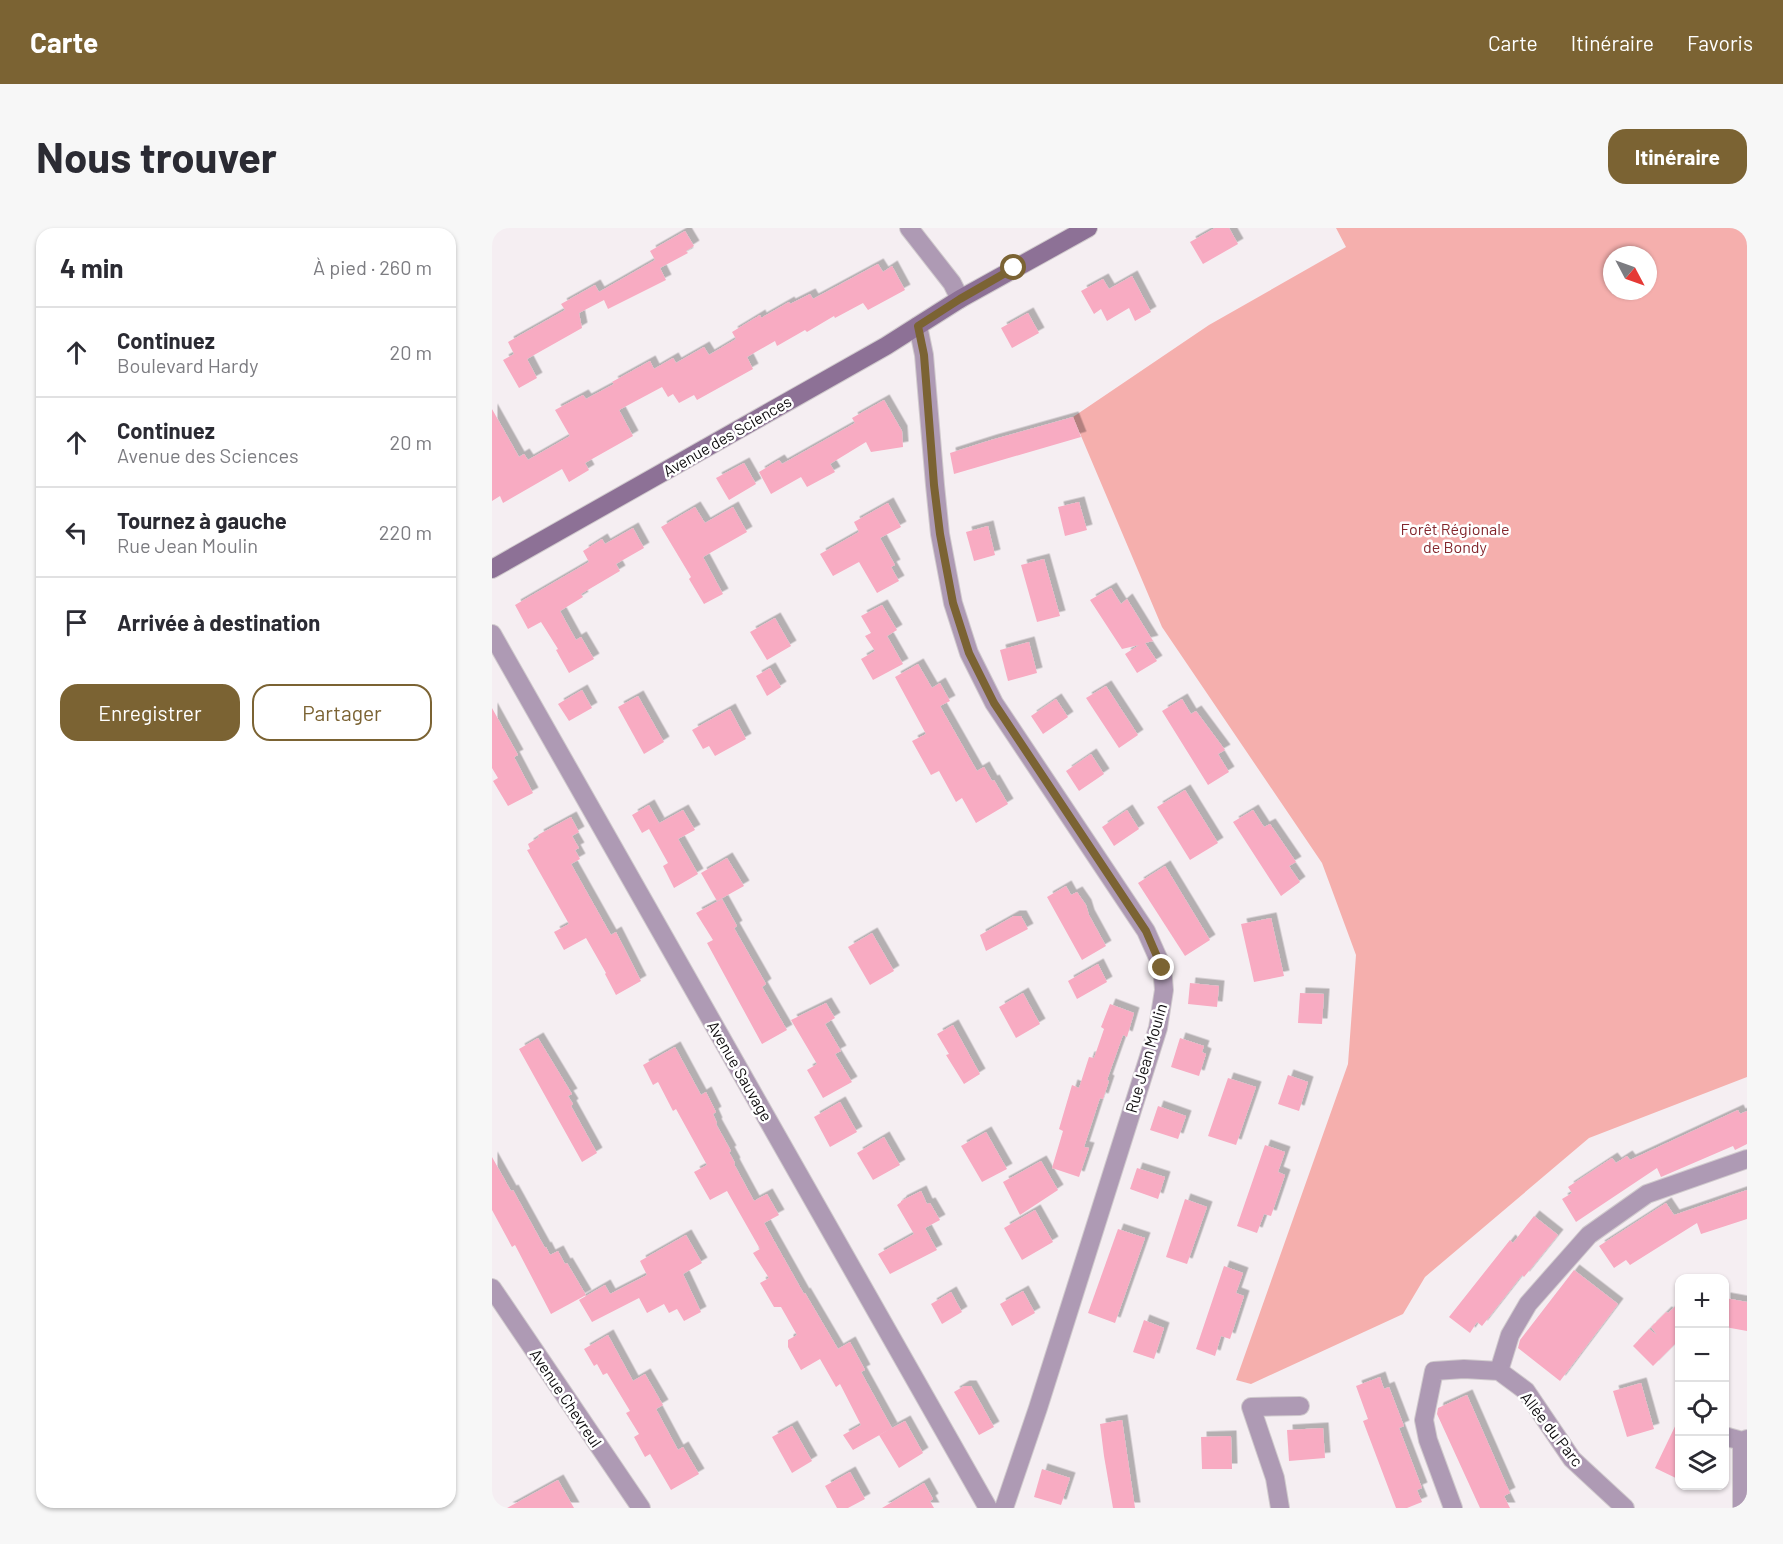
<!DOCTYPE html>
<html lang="fr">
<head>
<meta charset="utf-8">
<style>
  :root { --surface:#fff; --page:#f7f7f7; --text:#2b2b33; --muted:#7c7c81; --line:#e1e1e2; --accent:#7b6333 }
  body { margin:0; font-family:Barlow,sans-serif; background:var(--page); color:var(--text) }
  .controls { position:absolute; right:18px; bottom:18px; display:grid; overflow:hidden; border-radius:12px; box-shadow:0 2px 4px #0004 }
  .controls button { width:54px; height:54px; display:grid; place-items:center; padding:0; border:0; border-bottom:2px solid var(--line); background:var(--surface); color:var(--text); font:30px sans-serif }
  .compass { position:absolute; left:1111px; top:18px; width:54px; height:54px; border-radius:50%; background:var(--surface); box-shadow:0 2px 4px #0004; rotate:131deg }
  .stop { position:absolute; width:18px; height:18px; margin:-14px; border:4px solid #7b6333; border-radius:50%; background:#fff }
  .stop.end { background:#7b6333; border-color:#fff; box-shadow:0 2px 6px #0008 }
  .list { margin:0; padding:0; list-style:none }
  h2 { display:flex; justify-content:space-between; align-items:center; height:78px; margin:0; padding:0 24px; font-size:26px }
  h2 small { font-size:20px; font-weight:400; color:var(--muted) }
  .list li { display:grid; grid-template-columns:39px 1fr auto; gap:18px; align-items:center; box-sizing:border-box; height:90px; padding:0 24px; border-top:2px solid var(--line) }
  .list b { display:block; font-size:22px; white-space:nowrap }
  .list p { margin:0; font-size:20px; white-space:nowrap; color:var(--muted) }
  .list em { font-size:20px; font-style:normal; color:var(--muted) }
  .actions { display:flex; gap:12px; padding:18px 24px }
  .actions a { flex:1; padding:14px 0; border:2px solid var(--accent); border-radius:18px; text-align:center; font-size:21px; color:var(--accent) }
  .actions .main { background:var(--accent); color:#fff }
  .icon { flex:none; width:33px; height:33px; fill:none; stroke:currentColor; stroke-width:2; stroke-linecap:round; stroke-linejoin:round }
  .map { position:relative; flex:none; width:1255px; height:1280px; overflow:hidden; border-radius:18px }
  header { display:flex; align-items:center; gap:36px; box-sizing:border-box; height:84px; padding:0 30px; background:var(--accent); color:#fff }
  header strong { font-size:28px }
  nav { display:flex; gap:33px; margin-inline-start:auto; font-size:21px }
  .intro { display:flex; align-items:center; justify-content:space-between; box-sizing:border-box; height:144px; padding:0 36px }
  h1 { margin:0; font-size:42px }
  .button { padding:15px 27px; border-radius:18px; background:var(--accent); color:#fff; font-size:21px; font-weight:700 }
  main { display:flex; gap:36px; padding:0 36px }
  aside { flex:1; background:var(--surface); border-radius:18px; box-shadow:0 2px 4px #0004 }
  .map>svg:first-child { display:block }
</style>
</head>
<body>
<header>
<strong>Carte</strong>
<nav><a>Carte</a><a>Itinéraire</a><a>Favoris</a></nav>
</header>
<div class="intro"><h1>Nous trouver</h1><a class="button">Itinéraire</a></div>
<main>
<aside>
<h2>4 min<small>À pied · 260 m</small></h2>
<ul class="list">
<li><svg class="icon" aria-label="ahead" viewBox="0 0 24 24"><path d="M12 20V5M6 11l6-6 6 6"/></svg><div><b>Continuez</b><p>Boulevard Hardy</p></div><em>20 m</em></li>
<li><svg class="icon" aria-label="ahead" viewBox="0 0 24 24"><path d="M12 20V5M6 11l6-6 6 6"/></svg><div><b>Continuez</b><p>Avenue des Sciences</p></div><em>20 m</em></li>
<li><svg class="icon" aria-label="left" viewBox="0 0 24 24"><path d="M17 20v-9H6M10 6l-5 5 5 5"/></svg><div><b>Tournez à gauche</b><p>Rue Jean Moulin</p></div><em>220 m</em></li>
<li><svg class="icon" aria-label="arrive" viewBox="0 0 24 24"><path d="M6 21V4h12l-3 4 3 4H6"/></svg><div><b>Arrivée à destination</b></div></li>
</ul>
<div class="actions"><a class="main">Enregistrer</a><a>Partager</a></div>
</aside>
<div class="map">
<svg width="1255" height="1280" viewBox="0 0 1255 1280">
  <defs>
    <filter id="shadow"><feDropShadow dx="5.5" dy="-5.5" stdDeviation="0" flood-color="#0004"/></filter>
  </defs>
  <rect width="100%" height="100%" fill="#f5eef2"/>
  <path fill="#f5afad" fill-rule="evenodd" d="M 844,0 L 1255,0 L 1255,849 L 1097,910 L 933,1049 L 911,1086 L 759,1156 L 744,1152 L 856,836 L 864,727 L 830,635 L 670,399 L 581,189 L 717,97 L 854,19 ZM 1120,27 L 1156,27 L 1156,63 L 1120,63 Z"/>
  <g fill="#f8abc2" filter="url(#shadow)">
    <polygon points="723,0 737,0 746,16 711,36 698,14"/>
    <polygon points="193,3 202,18 194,23 196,25 168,40 174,52 116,81 112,72 87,85 90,100 35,131 45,150 27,160 11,132 22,126 16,114 73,82 69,76 103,57 107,64 163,32 158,23"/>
    <polygon points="386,36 391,44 400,38 413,62 376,82 371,75 343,90 342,88 315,104 313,102 285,118 283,113 255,129 261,141 205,172 202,167 187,175 181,166 176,169 170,159 127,182 141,208 93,235 97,242 77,254 70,241 11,275 8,268 0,273 0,181 27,229 32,226 36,232 78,208 63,182 91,167 94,171 122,156 120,154 158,133 162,141 181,130 184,135 212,119 217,127 244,111 240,104 268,87 269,90 297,74 298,76 318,66 321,71"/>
    <polygon points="640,48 659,84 643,93 637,80 615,93 609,81 602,86 589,63 611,51 617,61"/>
    <polygon points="536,85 547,105 520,120 509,100"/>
    <polygon points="392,172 410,203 411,219 379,224 374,214 338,236 343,244 315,259 309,249 279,266 267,244 287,232 290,236 363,195 360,190"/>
    <polygon points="581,189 589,209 462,246 458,225 499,212"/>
    <polygon points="252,235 264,256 237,272 224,250"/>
    <polygon points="587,274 595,302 573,308 566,279"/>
    <polygon points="396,275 409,299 388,310 403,337 399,339 407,353 385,365 367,334 341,348 328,326 367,304 362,294"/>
    <polygon points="203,279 213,295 241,279 255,304 211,329 231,366 212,376 197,351 199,349 169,299"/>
    <polygon points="496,298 503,327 482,333 474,304"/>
    <polygon points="141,300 152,320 124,336 128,343 89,366 91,369 68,383 84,412 89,409 102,431 77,445 64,422 66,421 49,394 36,401 23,377 97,334 91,323 110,311 113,316"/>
    <polygon points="552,331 568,388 545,394 529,337"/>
    <polygon points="619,360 629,376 635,371 661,413 653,415 665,433 645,445 633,426 647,417 630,421 598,372"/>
    <polygon points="390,377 405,402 395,408 411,436 381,452 369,431 383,423 373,408 379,405 369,388"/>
    <polygon points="283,390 299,418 275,432 258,404"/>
    <polygon points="537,414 545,445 516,453 508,422"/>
    <polygon points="426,436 440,460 448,455 458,473 448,478 485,543 492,539 500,553 502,552 516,576 484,595 470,570 464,574 447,543 439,547 420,513 434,506 403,449"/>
    <polygon points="278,440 289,459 275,468 264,448"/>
    <polygon points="614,458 646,507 627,520 594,470"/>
    <polygon points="90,462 100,480 77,493 66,476"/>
    <polygon points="146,468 172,514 152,526 126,479"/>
    <polygon points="564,471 576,489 551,506 539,488"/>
    <polygon points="690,471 699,486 704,483 733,522 726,526 737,544 716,557 670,483"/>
    <polygon points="0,480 26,527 22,529 41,565 16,578 1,553 6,550 0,540"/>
    <polygon points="238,481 254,511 223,528 217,518 211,521 200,502"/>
    <polygon points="599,526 612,546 587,563 574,543"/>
    <polygon points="693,562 726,615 698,632 665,579"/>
    <polygon points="157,577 167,595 162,598 191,582 203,602 186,611 206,646 182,660 171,638 176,635 157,601 150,605 140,587"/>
    <polygon points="635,582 647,601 622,618 610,599"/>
    <polygon points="761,582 772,599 778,596 804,634 797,638 808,654 789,668 741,594"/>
    <polygon points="79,589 87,604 80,608 87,620 83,622 88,631 79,636 119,707 124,704 149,753 124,767 113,746 114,745 94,710 72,722 62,704 77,696 35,622 38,621 36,616 47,609 46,607"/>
    <polygon points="235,630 252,658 225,673 209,645"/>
    <polygon points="673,638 718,712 693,728 646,655"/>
    <polygon points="574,658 579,667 585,664 594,677 597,687 614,718 590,732 555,669"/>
    <polygon points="230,671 245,698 242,700 274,756 270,759 295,802 270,816 215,715 221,712 204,685"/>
    <polygon points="522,688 529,688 536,701 494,723 488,707"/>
    <polygon points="779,690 792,748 762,754 749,696"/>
    <polygon points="380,705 402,743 378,757 356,719"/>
    <polygon points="606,736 615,754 585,771 576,753"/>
    <polygon points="698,755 727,758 725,779 696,776"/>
    <polygon points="531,765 548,796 524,810 507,779"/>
    <polygon points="808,765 832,766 830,796 806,795"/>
    <polygon points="334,775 343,790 333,796 349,823 343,826 360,854 331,870 315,842 325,836 299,792"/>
    <polygon points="618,776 642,785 635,809 631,807 615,852 617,853 611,871 608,870 592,919 597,920 587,949 560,940 571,903 567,901 580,857 587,860 597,829 602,830 612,801 609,799"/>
    <polygon points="461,797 488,846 472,856 454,827 457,826 445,806"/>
    <polygon points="46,810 80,866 76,868 81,876 79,878 105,925 90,934 27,821"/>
    <polygon points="688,810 712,818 710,824 714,826 707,848 679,839"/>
    <polygon points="183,819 209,867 214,864 224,884 221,886 225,895 224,896 239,923 237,924 243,935 242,936 262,973 275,966 287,987 272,995 312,1066 313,1065 346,1121 358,1114 373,1142 369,1144 400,1200 361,1222 351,1207 369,1197 348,1156 344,1159 328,1131 309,1142 296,1119 296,1112 305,1107 289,1079 282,1079 268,1055 277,1050 261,1025 268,1021 235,963 218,972 202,944 215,937 184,881 181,883 166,854 161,857 151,837"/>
    <polygon points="796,847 816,854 807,883 786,876"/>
    <polygon points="736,850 764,859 744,917 716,908"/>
    <polygon points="348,874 365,904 338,919 322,889"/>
    <polygon points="666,878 694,888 686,911 658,902"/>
    <polygon points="1246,882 1248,886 1255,883 1255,916 1243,922 1241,918 1169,949 1165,940 1084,994 1070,971 1080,965 1076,959 1120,930 1124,935 1135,928 1138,932"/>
    <polygon points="494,904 515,941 490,954 469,918"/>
    <polygon points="392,909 408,937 381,952 365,925"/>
    <polygon points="773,917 793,924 786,944 793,947 779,988 772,986 765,1005 745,998"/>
    <polygon points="0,929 19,963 21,962 53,1020 54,1019 58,1027 66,1023 73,1036 75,1035 94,1067 59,1086 23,1017 20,1019 0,982"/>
    <polygon points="549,933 566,962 528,987 511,954"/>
    <polygon points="645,940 673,949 666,971 638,961"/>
    <polygon points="1255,962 1255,991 1209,1006 1205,995 1138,1037 1134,1032 1122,1040 1107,1018 1174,975 1182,987"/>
    <polygon points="429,963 435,976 438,975 448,992 433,1000 445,1022 398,1046 386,1026 422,1006 405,977 409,974 409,973"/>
    <polygon points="693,971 715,979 695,1036 674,1029"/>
    <polygon points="543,982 561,1014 530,1032 512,1000"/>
    <polygon points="1042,988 1066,1007 1032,1049 1030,1047 990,1098 985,1094 978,1105 957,1089 1018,1012 1021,1015"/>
    <polygon points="626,1001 653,1010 623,1095 596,1085"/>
    <polygon points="194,1007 210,1035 191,1046 209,1084 192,1093 185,1081 177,1085 172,1076 155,1085 147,1070 100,1094 87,1072 113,1057 118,1066 155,1047 148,1033"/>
    <polygon points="732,1038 751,1045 744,1065 752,1068 738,1111 729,1108 723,1128 704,1121"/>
    <polygon points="1082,1042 1126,1076 1068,1153 1026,1120 1028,1112"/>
    <polygon points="531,1063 543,1085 520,1098 508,1076"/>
    <polygon points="459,1064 470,1084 450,1096 439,1076"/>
    <polygon points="1233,1070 1255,1074 1255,1103 1233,1099"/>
    <polygon points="1188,1074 1188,1111 1161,1138 1141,1118 1157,1101 1165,1107 1159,1099 1174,1084 1176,1085"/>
    <polygon points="652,1092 672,1100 662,1131 641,1124"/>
    <polygon points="116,1107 141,1153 153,1146 171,1177 164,1181 186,1222 191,1219 207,1246 179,1262 158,1226 153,1229 142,1209 147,1206 134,1185 138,1183 115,1145 111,1147 105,1136 102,1138 92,1121"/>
    <polygon points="888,1149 892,1161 897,1159 912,1198 907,1200 930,1260 925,1262 930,1274 915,1280 904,1280 871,1193 876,1191 864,1158"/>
    <polygon points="1149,1155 1162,1201 1135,1209 1121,1163"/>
    <polygon points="472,1158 479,1158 502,1199 487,1207 462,1164"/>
    <polygon points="975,1167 1018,1265 1012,1268 1018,1280 988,1280 945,1186 946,1180"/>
    <polygon points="1188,1188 1188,1252 1163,1240"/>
    <polygon points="630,1192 643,1280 621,1280 612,1228 608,1196"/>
    <polygon points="413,1193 431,1225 407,1240 387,1207"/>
    <polygon points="300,1198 320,1233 300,1245 280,1209"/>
    <polygon points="831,1200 833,1230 797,1233 795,1202"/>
    <polygon points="739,1208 740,1241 710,1241 709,1209"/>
    <polygon points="550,1241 578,1250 569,1277 542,1269"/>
    <polygon points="358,1244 373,1271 356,1280 345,1280 333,1258"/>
    <polygon points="66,1252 82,1280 15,1280"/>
    <polygon points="432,1255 441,1271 438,1273 442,1280 390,1280"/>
  </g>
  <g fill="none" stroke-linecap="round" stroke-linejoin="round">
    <g stroke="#d0cacd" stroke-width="20">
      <g id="street">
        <polyline points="417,0 460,55 468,71"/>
        <polyline points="426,98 432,127 443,257 448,306 461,375 477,425 502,475 654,703 670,739 672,762 666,800 546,1180 512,1280"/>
        <polyline points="0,406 496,1280"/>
        <polyline points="0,1060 149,1280"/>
        <polyline points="1007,1143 1018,1107 1036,1076 1097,1007 1155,966 1255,931"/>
        <polyline points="1232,1208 1250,1213 1255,1211"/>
        <polyline points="788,1280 783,1250 759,1179 808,1178"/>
        <polyline points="961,1280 936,1212 932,1192 942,1143 972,1141 1007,1143 1034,1163 1080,1231 1133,1280"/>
        <polyline points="1250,1280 1250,1213"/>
      </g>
    </g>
    <g stroke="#d0cacd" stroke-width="20">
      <polyline id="secondary" points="0,341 394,118 468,71 596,0"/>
    </g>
    <use href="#street" stroke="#ae9ab4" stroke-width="18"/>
    <use href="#secondary" stroke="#8d7196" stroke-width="18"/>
  </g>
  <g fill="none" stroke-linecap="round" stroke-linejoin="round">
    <polyline stroke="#7b6333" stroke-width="8" points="522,40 468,71 426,98 432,127 442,257 448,306 461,375 477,425 502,475 654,703 670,740"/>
  </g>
  <g text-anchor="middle" stroke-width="5" stroke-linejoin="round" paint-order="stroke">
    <g font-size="16" fill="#0d0b0d" stroke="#fff">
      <text transform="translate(235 208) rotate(-30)" y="6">Avenue des Sciences</text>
      <text transform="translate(654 830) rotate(-74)" y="6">Rue Jean Moulin</text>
      <text transform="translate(248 843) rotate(60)" y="6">Avenue Sauvage</text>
      <text transform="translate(74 1170) rotate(56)" y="6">Avenue Chevreul</text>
      <text transform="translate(1060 1201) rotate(52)" y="6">Allée du Parc</text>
    </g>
    <g font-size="16" fill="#83272d" stroke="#fff">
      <text x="963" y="307">Forêt Régionale<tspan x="963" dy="18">de Bondy</tspan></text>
    </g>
  </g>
</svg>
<div class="controls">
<button>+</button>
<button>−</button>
<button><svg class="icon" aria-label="locate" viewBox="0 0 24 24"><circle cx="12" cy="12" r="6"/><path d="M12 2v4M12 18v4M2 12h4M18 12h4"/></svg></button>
<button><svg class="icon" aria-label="layers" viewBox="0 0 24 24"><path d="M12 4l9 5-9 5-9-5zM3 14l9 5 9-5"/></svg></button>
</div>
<svg class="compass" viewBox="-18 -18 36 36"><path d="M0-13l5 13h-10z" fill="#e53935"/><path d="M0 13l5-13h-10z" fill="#7c7c81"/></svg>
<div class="stop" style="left:522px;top:40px"></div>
<div class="stop end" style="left:670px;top:740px"></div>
</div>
</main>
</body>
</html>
